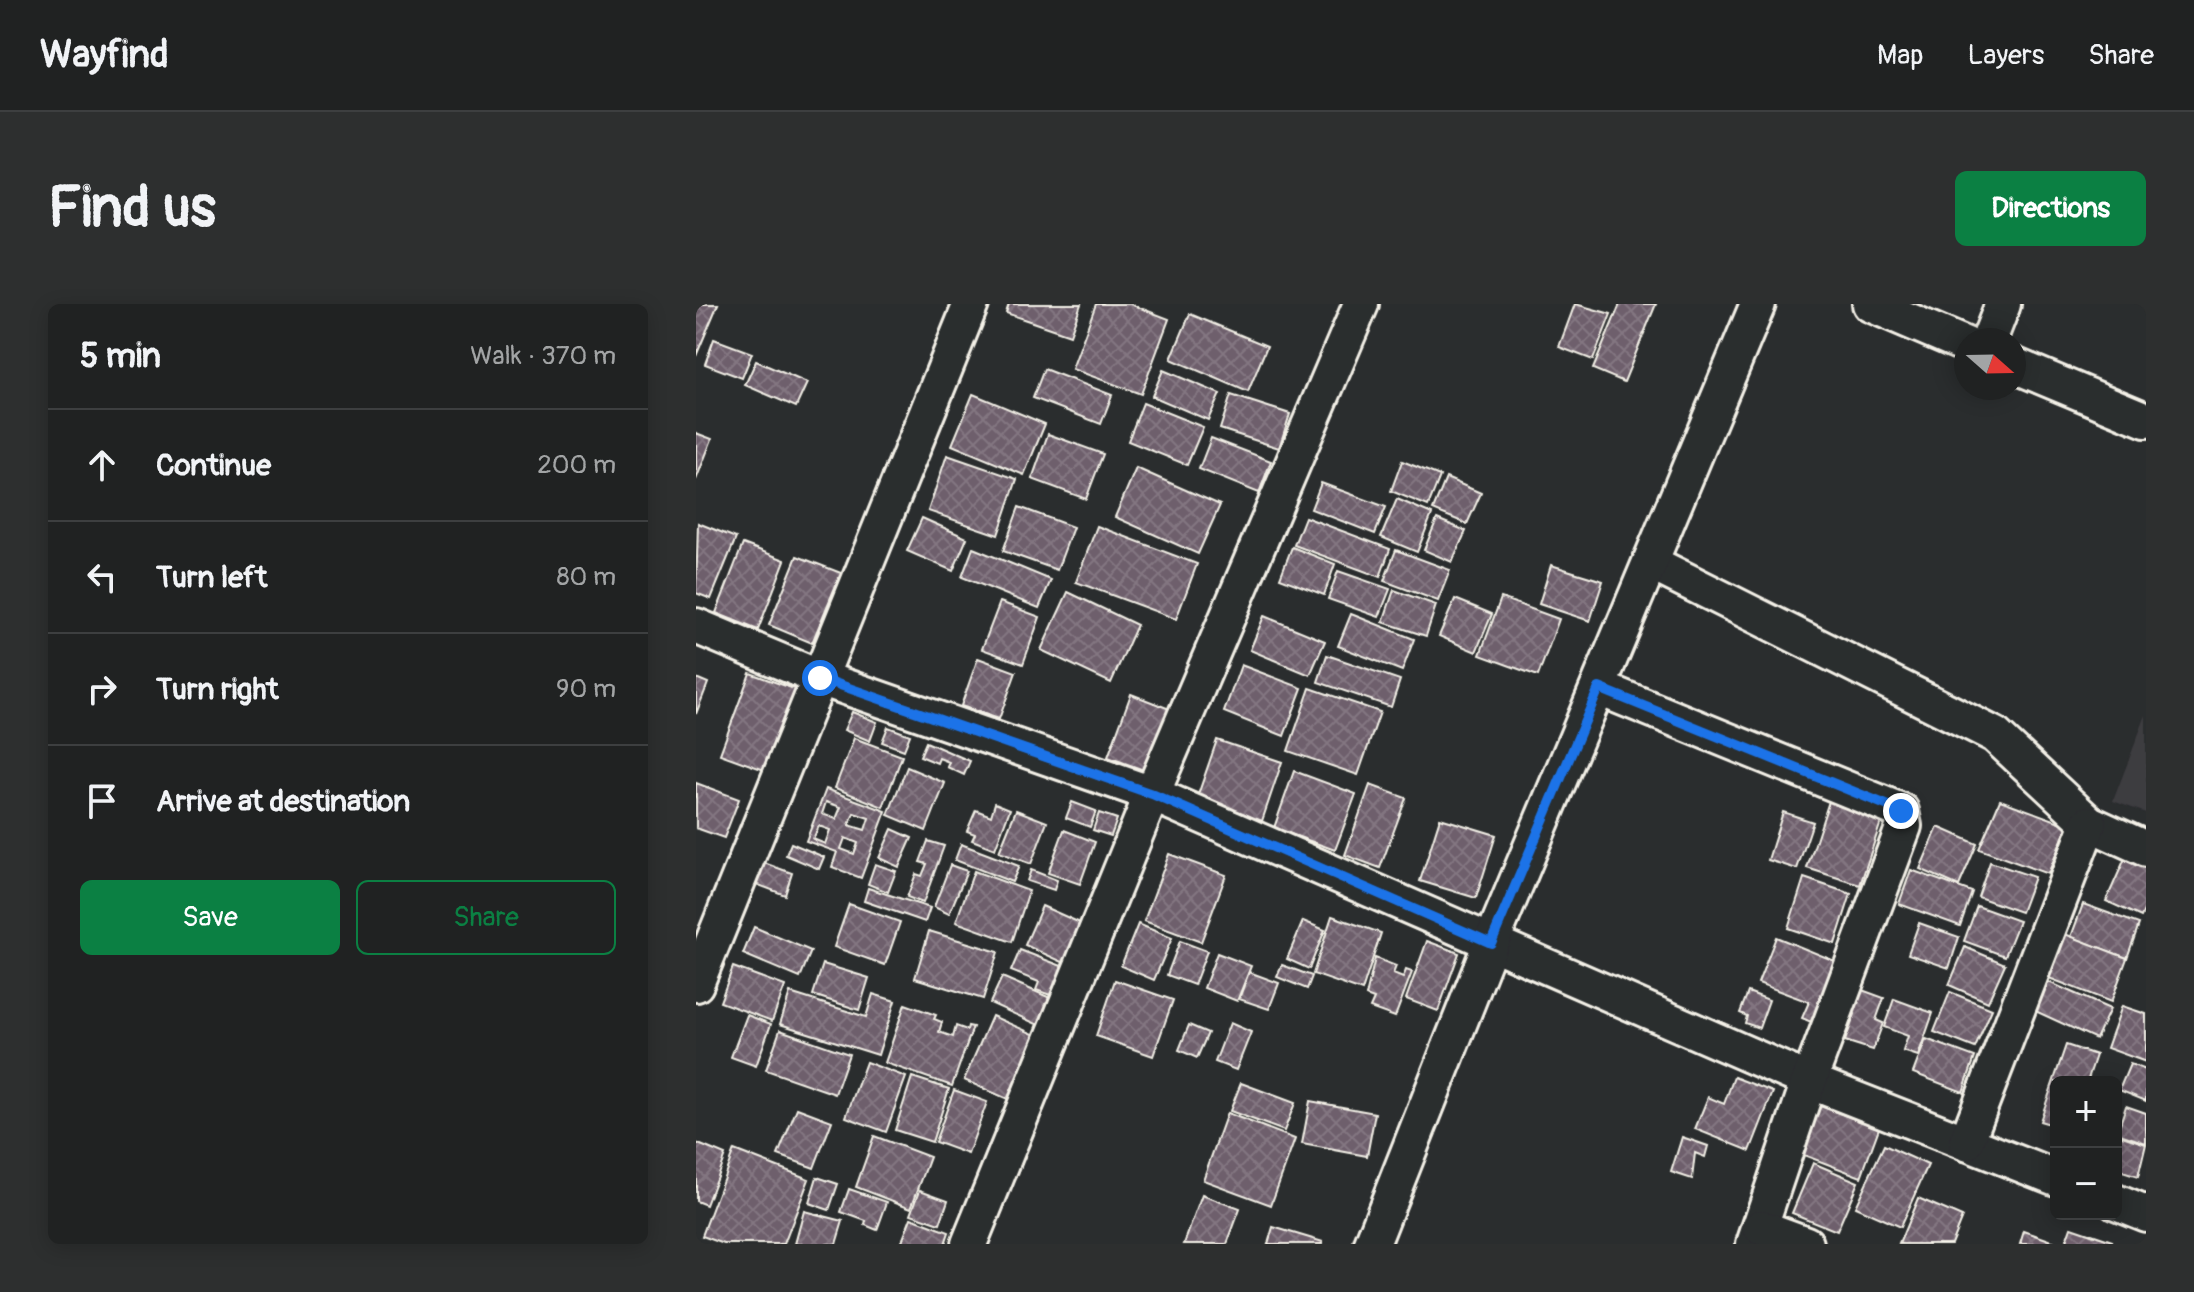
<!DOCTYPE html>
<html lang="en">
<head>
<meta charset="utf-8">
<style>
  :root { --surface:#202222; --page:#2d2f2f; --text:#f1f3f6; --muted:#a2a4a5; --line:#3d3f40; --accent:#0b8043 }
  body { margin:0; font-family:Pangolin,sans-serif; background:var(--page); color:var(--text) }
  .controls { position:absolute; right:24px; bottom:24px; display:grid; overflow:hidden; border-radius:12px; box-shadow:0 4px 20px #0003 }
  .controls button { width:72px; height:72px; display:grid; place-items:center; padding:0; border:0; border-bottom:2px solid var(--line); background:var(--surface); color:var(--text); font:40px sans-serif }
  .compass { position:absolute; left:1258px; top:24px; width:72px; height:72px; border-radius:50%; background:var(--surface); box-shadow:0 4px 20px #0003; rotate:110deg }
  .stop { position:absolute; width:24px; height:24px; margin:-18px; border:6px solid #1a73e8; border-radius:50%; background:#fff }
  .stop.end { background:#1a73e8; border-color:#fff; box-shadow:0 2px 8px #0008 }
  .list { margin:0; padding:0; list-style:none }
  h2 { display:flex; justify-content:space-between; align-items:center; height:104px; margin:0; padding:0 32px; font-size:34px }
  h2 small { font-size:26px; font-weight:400; color:var(--muted) }
  .list li { display:grid; grid-template-columns:52px 1fr auto; gap:24px; align-items:center; box-sizing:border-box; height:112px; padding:0 32px; border-top:2px solid var(--line) }
  .list b { display:block; font-size:30px; white-space:nowrap }
  .list em { font-size:26px; font-style:normal; color:var(--muted) }
  .actions { display:flex; gap:16px; padding:24px 32px }
  .actions a { flex:1; padding:18px 0; border:2px solid var(--accent); border-radius:12px; text-align:center; font-size:28px; color:var(--accent) }
  .actions .main { background:var(--accent); color:#fff }
  .icon { flex:none; width:44px; height:44px; fill:none; stroke:currentColor; stroke-width:2; stroke-linecap:round; stroke-linejoin:round }
  .map { position:relative; flex:none; width:1450px; height:940px; overflow:hidden; border-radius:12px }
  header { display:flex; align-items:center; gap:48px; box-sizing:border-box; height:112px; padding:0 40px; background:var(--surface); border-bottom:2px solid var(--line) }
  header strong { font-size:38px }
  nav { display:flex; gap:44px; margin-inline-start:auto; font-size:28px }
  .intro { display:flex; align-items:center; justify-content:space-between; box-sizing:border-box; height:192px; padding:0 48px }
  h1 { margin:0; font-size:56px }
  .button { padding:20px 36px; border-radius:12px; background:var(--accent); color:#fff; font-size:28px; font-weight:700 }
  main { display:flex; gap:48px; padding:0 48px }
  aside { flex:1; background:var(--surface); border-radius:12px; box-shadow:0 4px 20px #0003 }
  .map>svg:first-child { display:block }
</style>
</head>
<body>
<header>
<strong>Wayfind</strong>
<nav><a>Map</a><a>Layers</a><a>Share</a></nav>
</header>
<div class="intro"><h1>Find us</h1><a class="button">Directions</a></div>
<main>
<aside>
<h2>5 min<small>Walk · 370 m</small></h2>
<ul class="list">
<li><svg class="icon" aria-label="ahead" viewBox="0 0 24 24"><path d="M12 20V5M6 11l6-6 6 6"/></svg><div><b>Continue</b></div><em>200 m</em></li>
<li><svg class="icon" aria-label="left" viewBox="0 0 24 24"><path d="M17 20v-9H6M10 6l-5 5 5 5"/></svg><div><b>Turn left</b></div><em>80 m</em></li>
<li><svg class="icon" aria-label="right" viewBox="0 0 24 24"><path d="M7 20v-9h11M14 6l5 5-5 5"/></svg><div><b>Turn right</b></div><em>90 m</em></li>
<li><svg class="icon" aria-label="arrive" viewBox="0 0 24 24"><path d="M6 21V4h12l-3 4 3 4H6"/></svg><div><b>Arrive at destination</b></div></li>
</ul>
<div class="actions"><a class="main">Save</a><a>Share</a></div>
</aside>
<div class="map">
<svg width="1450" height="940" viewBox="0 0 1450 940">
  <defs>
    <pattern id="building-cross-hatch" width="8" height="8" patternUnits="userSpaceOnUse" patternTransform="scale(2)"><rect width="8" height="8" fill="#6e5f6c"/><path d="M0 0l8 8M0 8l8-8" fill="none" stroke="#837681"/></pattern>
  </defs>
  <rect width="100%" height="100%" fill="#2a2d2e"/>
  <filter id="ink" filterUnits="userSpaceOnUse"><feTurbulence type="fractalNoise" baseFrequency=".0125" numOctaves="2"/><feDisplacementMap in="SourceGraphic" scale="16" xChannelSelector="R" yChannelSelector="G"/><feConvolveMatrix kernelMatrix="1 2 1 2 8 2 1 2 1" color-interpolation-filters="sRGB"/></filter>
  <g filter="url(#ink)">
    <polygon fill="#3e3c41" points="1450,411 1450,509 1417,497"/>
    <g fill="url(#building-cross-hatch)" stroke="#f4f1e8" stroke-width="2" fill-rule="evenodd">
      <polygon points="0,0 22,0 0,52"/>
      <polygon points="313,0 385,0 374,31 310,9"/>
      <polygon points="400,0 434,0 473,15 445,90 376,65"/>
      <polygon points="879,0 915,10 897,56 863,43"/>
      <polygon points="924,0 960,0 928,78 897,65"/>
      <polygon points="494,10 571,42 552,88 475,55"/>
      <polygon points="18,35 56,49 46,74 9,60"/>
      <polygon points="60,57 111,79 100,103 49,81"/>
      <polygon points="348,65 416,91 405,120 337,94"/>
      <polygon points="467,66 524,90 512,116 456,92"/>
      <polygon points="277,90 349,120 328,171 256,141"/>
      <polygon points="535,91 594,110 583,144 524,125"/>
      <polygon points="447,99 507,123 491,161 432,137"/>
      <polygon points="0,129 16,135 0,176"/>
      <polygon points="352,130 407,150 390,195 336,175"/>
      <polygon points="515,134 575,157 563,189 503,165"/>
      <polygon points="251,151 321,175 302,231 232,207"/>
      <polygon points="706,157 744,172 732,202 695,187"/>
      <polygon points="440,164 524,201 502,250 419,213"/>
      <polygon points="750,174 785,189 771,220 737,206"/>
      <polygon points="625,179 690,203 679,230 615,205"/>
      <polygon points="701,195 736,210 721,248 685,233"/>
      <polygon points="323,203 377,223 361,266 307,247"/>
      <polygon points="609,213 694,245 684,273 598,241"/>
      <polygon points="226,214 271,234 257,267 211,247"/>
      <polygon points="741,215 770,227 756,258 728,246"/>
      <polygon points="2,219 40,234 15,295 0,289"/>
      <polygon points="401,222 501,260 480,315 380,278"/>
      <polygon points="47,240 89,256 62,326 20,309"/>
      <polygon points="596,243 639,260 628,291 584,274"/>
      <polygon points="277,244 355,276 343,304 266,273"/>
      <polygon points="700,246 754,266 742,297 688,277"/>
      <polygon points="101,252 145,269 116,339 73,321"/>
      <polygon points="855,261 907,277 894,317 843,300"/>
      <polygon points="642,267 694,285 683,313 632,295"/>
      <polygon points="698,286 740,301 730,332 687,318"/>
      <polygon points="372,288 441,321 415,379 345,346"/>
      <polygon points="805,294 863,315 842,372 784,351"/>
      <polygon points="759,295 796,310 780,348 743,332"/>
      <polygon points="304,298 344,313 327,360 286,345"/>
      <polygon points="655,310 718,335 706,367 642,342"/>
      <polygon points="568,312 629,337 614,371 554,346"/>
      <polygon points="631,351 704,376 695,403 622,378"/>
      <polygon points="282,354 320,368 303,415 265,402"/>
      <polygon points="545,361 606,384 588,432 528,408"/>
      <polygon points="54,369 101,386 71,467 24,450"/>
      <polygon points="0,374 12,379 0,410"/>
      <polygon points="614,384 684,408 662,471 592,447"/>
      <polygon points="435,390 479,407 456,469 412,453"/>
      <polygon points="156,408 181,418 174,437 148,426"/>
      <polygon points="192,423 214,431 208,446 186,438"/>
      <polygon points="158,434 206,452 187,503 139,484"/>
      <polygon points="521,436 586,458 566,517 501,494"/>
      <polygon points="230,438 274,457 268,471 251,463 253,458 243,454 241,459 224,452"/>
      <polygon points="211,463 249,479 230,527 192,511"/>
      <polygon points="598,467 660,490 639,546 578,524"/>
      <polygon points="0,479 43,495 28,534 0,524"/>
      <polygon points="674,481 710,494 684,564 649,551"/>
      <path d="M 130,485 L 190,507 L 165,574 L 136,563 L 141,548 L 110,537 ZM 130,498 L 145,503 L 140,515 L 126,510 ZM 158,509 L 173,514 L 169,526 L 153,521 ZM 123,522 L 134,526 L 129,540 L 117,535 ZM 149,534 L 162,539 L 158,550 L 145,545 Z"/>
      <polygon points="1304,496 1372,521 1352,570 1283,545"/>
      <polygon points="1133,497 1186,515 1164,581 1111,564"/>
      <polygon points="376,498 400,507 394,523 370,514"/>
      <polygon points="299,499 314,505 299,545 276,536 279,530 271,527 280,506 295,512"/>
      <polygon points="320,506 351,518 335,560 303,548"/>
      <polygon points="1087,508 1117,518 1101,565 1072,556"/>
      <polygon points="403,509 421,515 415,532 397,526"/>
      <polygon points="744,514 800,531 780,594 724,577"/>
      <polygon points="1242,523 1281,540 1263,582 1224,565"/>
      <polygon points="196,525 216,534 203,563 183,554"/>
      <polygon points="368,526 399,538 384,580 352,569"/>
      <polygon points="232,537 248,542 227,599 211,593 220,570 226,572 231,560 224,558"/>
      <polygon points="95,539 128,553 123,565 90,551"/>
      <polygon points="265,540 323,562 316,578 259,556"/>
      <polygon points="473,550 530,571 505,638 448,617"/>
      <polygon points="1430,552 1450,560 1450,602 1445,613 1410,597"/>
      <polygon points="1294,558 1338,573 1325,608 1282,593"/>
      <polygon points="68,559 96,569 89,591 60,580"/>
      <polygon points="179,560 200,567 192,588 172,580"/>
      <polygon points="254,561 271,567 253,610 238,603"/>
      <polygon points="335,566 361,576 358,586 331,577"/>
      <polygon points="1215,566 1276,588 1264,622 1203,600"/>
      <polygon points="278,567 333,587 316,638 260,618"/>
      <polygon points="1108,574 1155,590 1139,640 1092,624"/>
      <polygon points="172,584 234,604 229,618 168,597"/>
      <polygon points="153,600 204,618 189,661 138,643"/>
      <polygon points="1387,600 1443,620 1431,654 1375,633"/>
      <polygon points="346,602 391,622 373,661 329,641"/>
      <polygon points="1281,602 1323,617 1309,652 1268,637"/>
      <polygon points="636,612 685,629 666,687 617,670"/>
      <polygon points="607,617 629,626 613,665 591,655"/>
      <polygon points="1223,619 1263,633 1253,664 1212,650"/>
      <polygon points="442,620 476,634 458,676 425,662"/>
      <polygon points="1348,622 1431,654 1415,698 1332,666"/>
      <polygon points="58,623 115,647 104,674 47,650"/>
      <polygon points="233,627 302,648 287,695 219,674"/>
      <polygon points="1080,633 1139,657 1115,718 1106,714 1113,698 1062,679"/>
      <polygon points="484,637 511,647 498,681 471,671"/>
      <polygon points="731,637 763,649 742,707 710,695"/>
      <polygon points="1269,643 1309,660 1292,698 1253,681"/>
      <polygon points="324,646 371,664 360,693 340,686 343,678 315,667"/>
      <polygon points="521,649 555,662 541,697 508,684"/>
      <polygon points="679,654 700,662 697,670 707,674 710,666 716,668 699,713 674,704 678,695 670,692"/>
      <polygon points="127,660 173,674 163,706 117,691"/>
      <polygon points="586,661 616,672 611,685 581,673"/>
      <polygon points="37,663 89,682 76,717 24,698"/>
      <polygon points="553,668 583,679 573,705 543,695"/>
      <polygon points="306,673 359,696 347,723 294,699"/>
      <polygon points="419,676 477,696 457,752 400,732"/>
      <polygon points="1348,676 1414,705 1400,735 1335,705"/>
      <polygon points="1155,682 1188,694 1180,716 1187,719 1177,746 1149,737 1159,710 1146,705"/>
      <polygon points="1052,688 1073,696 1063,724 1049,719 1051,712 1044,709"/>
      <polygon points="1254,688 1296,705 1279,744 1238,728"/>
      <polygon points="94,689 170,713 177,690 199,697 182,751 84,720"/>
      <polygon points="1198,695 1237,709 1222,752 1207,747 1212,732 1188,723"/>
      <polygon points="209,700 240,711 238,715 246,718 243,728 257,733 260,722 271,726 272,722 277,723 256,782 189,759"/>
      <polygon points="1426,702 1450,710 1450,758 1411,744"/>
      <polygon points="51,711 75,720 60,762 35,753"/>
      <polygon points="296,712 342,732 314,796 268,776"/>
      <polygon points="534,719 555,728 540,766 519,758"/>
      <polygon points="493,721 512,729 501,754 483,746"/>
      <polygon points="84,726 153,750 139,790 70,766"/>
      <polygon points="1230,735 1279,753 1267,788 1217,769"/>
      <polygon points="1370,741 1400,751 1391,778 1360,778 1360,822 1344,817"/>
      <polygon points="170,758 210,773 190,828 150,813"/>
      <polygon points="1434,760 1450,766 1450,797 1423,786"/>
      <polygon points="216,773 253,785 236,838 199,826"/>
      <polygon points="1038,773 1077,788 1054,847 999,825 1012,793 1028,800"/>
      <polygon points="545,779 599,799 588,827 534,807"/>
      <polygon points="258,786 291,798 272,850 239,838"/>
      <polygon points="614,797 679,809 671,852 606,840"/>
      <polygon points="1124,802 1183,824 1165,873 1105,850"/>
      <polygon points="1430,802 1450,809 1450,839 1421,829"/>
      <polygon points="101,804 136,817 118,864 82,851"/>
      <polygon points="531,809 599,835 575,901 507,876"/>
      <polygon points="1420,830 1450,840 1442,873 1420,866"/>
      <polygon points="178,832 234,853 215,904 160,883"/>
      <polygon points="986,833 1012,842 1009,853 999,849 996,875 975,868"/>
      <polygon points="0,839 29,851 10,901 0,897"/>
      <polygon points="1188,841 1232,861 1204,923 1159,903"/>
      <polygon points="38,846 113,875 88,940 28,940 6,932"/>
      <polygon points="1117,859 1162,878 1141,927 1096,909"/>
      <polygon points="121,873 142,880 133,906 113,899"/>
      <polygon points="153,885 191,898 181,926 169,921 170,917 145,908"/>
      <polygon points="224,886 252,896 244,920 215,910"/>
      <polygon points="506,891 544,905 531,940 488,940"/>
      <polygon points="1222,894 1266,913 1255,940 1203,940"/>
      <polygon points="108,907 147,917 140,940 99,940"/>
      <polygon points="215,914 253,928 249,940 205,940"/>
      <polygon points="577,923 627,938 627,940 572,940"/>
      <polygon points="1375,923 1416,937 1415,940 1369,940"/>
      <polygon points="1328,927 1359,938 1359,940 1324,940"/>
    </g>
    <g fill="none" stroke-linecap="round" stroke-linejoin="round">
      <g stroke="#f4f1e8" stroke-width="40">
        <g id="minor">
          <polyline points="1174,0 1270,41"/>
          <polyline points="1293,36 1307,0"/>
          <polyline points="1318,61 1450,116"/>
          <polyline points="955,259 1299,431 1393,519 1450,545"/>
          <polyline points="0,322 124,374 456,490 1113,777 1360,874"/>
          <polyline points="903,384 1205,507 1208,522 1113,777 1058,940"/>
          <polyline points="0,680 275,0"/>
          <polyline points="1270,839 1393,519"/>
          <polyline points="1420,898 1450,910"/>
          <polyline points="1064,923 1110,940"/>
          <polyline points="273,940 456,490 665,0"/>
          <polyline points="676,940 795,639 1062,0"/>
        </g>
      </g>
      <use href="#minor" stroke="#2a2d2e" stroke-width="34"/>
    </g>
  </g>
  <g fill="none" stroke-linecap="round" stroke-linejoin="round" filter="url(#ink)">
    <polyline stroke="#1a73e8" stroke-width="10" points="124,374 456,490 795,639 903,384 1205,507"/>
  </g>
</svg>
<div class="controls">
<button>+</button>
<button>−</button>
</div>
<svg class="compass" viewBox="-18 -18 36 36"><path d="M0-13l5 13h-10z" fill="#e53935"/><path d="M0 13l5-13h-10z" fill="#a2a4a5"/></svg>
<div class="stop" style="left:124px;top:374px"></div>
<div class="stop end" style="left:1205px;top:507px"></div>
</div>
</main>
</body>
</html>
